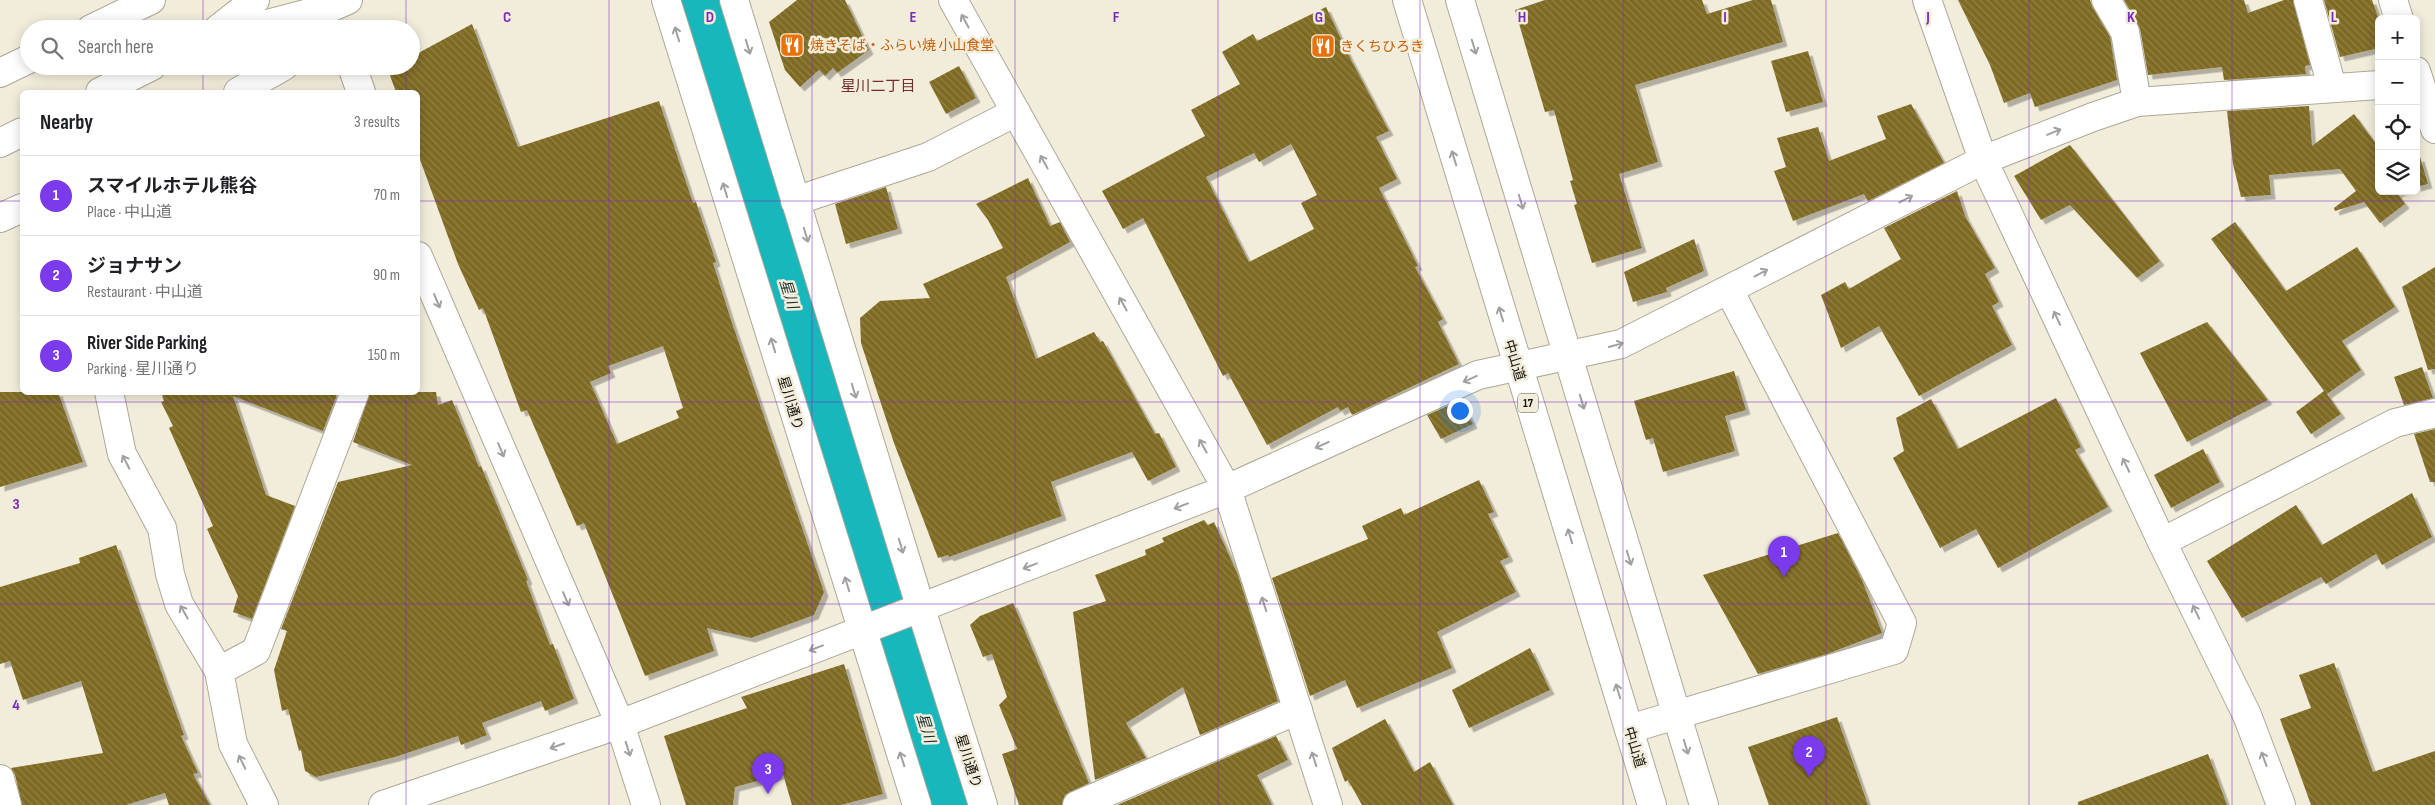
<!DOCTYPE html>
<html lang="en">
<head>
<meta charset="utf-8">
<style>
  :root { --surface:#fff; --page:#f6f6f6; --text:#202124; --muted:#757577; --line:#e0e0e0; --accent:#7c3aed }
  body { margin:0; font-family:"Sofia Sans Condensed","Noto Sans JP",sans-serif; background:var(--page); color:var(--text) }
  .controls { position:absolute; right:15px; top:15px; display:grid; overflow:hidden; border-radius:8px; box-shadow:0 2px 12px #0003 }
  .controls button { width:45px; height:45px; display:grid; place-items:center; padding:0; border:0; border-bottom:1px solid var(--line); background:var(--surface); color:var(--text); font:25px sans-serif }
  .you { position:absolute; left:1459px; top:410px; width:18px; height:18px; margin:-12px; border:4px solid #fff; border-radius:50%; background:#1a73e8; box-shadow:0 0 0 8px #1a73e833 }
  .badge { display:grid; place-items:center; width:32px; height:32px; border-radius:50%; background:var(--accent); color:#fff; font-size:16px; font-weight:700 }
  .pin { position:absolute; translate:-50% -41px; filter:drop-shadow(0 1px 2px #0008) }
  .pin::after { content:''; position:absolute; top:26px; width:18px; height:15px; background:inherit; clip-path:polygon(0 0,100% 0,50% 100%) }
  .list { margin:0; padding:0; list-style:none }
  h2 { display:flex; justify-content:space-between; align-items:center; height:65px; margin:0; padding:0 20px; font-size:21px }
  h2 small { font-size:16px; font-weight:400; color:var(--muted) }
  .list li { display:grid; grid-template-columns:32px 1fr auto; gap:15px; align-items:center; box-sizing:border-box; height:80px; padding:0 20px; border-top:1px solid var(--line) }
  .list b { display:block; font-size:19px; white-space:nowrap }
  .list p { margin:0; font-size:16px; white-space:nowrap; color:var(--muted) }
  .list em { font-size:16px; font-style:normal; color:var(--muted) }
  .icon { flex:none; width:28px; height:28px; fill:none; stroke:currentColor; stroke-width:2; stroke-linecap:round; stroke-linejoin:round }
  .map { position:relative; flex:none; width:2435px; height:805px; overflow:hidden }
  .search { position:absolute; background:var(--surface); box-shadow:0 2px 12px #0003; left:20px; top:20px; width:400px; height:55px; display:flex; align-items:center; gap:12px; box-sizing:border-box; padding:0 18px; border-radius:28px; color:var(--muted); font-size:19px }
  .panel { position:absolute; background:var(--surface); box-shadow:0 2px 12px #0003; left:20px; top:90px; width:400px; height:305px; border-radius:8px }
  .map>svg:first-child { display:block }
</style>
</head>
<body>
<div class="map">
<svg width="2435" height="805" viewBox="0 0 2435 805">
  <defs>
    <pattern id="building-back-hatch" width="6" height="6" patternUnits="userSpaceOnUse" patternTransform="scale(1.25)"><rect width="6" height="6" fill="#7f6a20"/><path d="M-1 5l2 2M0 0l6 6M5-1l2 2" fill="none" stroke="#90814d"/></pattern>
    <filter id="shadow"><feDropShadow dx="4.5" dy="4.5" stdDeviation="0" flood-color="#0004"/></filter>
  </defs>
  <rect width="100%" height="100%" fill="#f2eddb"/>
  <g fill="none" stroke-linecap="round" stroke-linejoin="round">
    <g stroke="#17b7bb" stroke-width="65">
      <polyline points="697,0 882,588"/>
      <polyline points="901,650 950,805"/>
    </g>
  </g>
  <g fill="url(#building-back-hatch)" fill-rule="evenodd" filter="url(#shadow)">
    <polygon points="797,0 845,0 869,50 837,73 833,68 825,76 819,70 800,87 785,70 769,22"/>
    <polygon points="1545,0 1702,0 1707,14 1753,0 1771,0 1783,42 1635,85 1658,162 1619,174 1642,248 1592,263 1574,205 1577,204 1570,181 1573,180 1554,110 1545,112 1515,10"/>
    <polygon points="1958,0 2090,0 2093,8 2110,37 2117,80 2035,107 2030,93 2004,103 1990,65"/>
    <polygon points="2124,0 2244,0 2248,13 2284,0 2293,0 2310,65 2305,66 2306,74 2224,80 2222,67 2148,75 2140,29"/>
    <polygon points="2324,0 2372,0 2379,20 2379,48 2340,57"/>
    <path d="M 1326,7 L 1349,56 L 1389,131 L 1376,137 L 1397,179 L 1379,188 L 1418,266 L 1415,267 L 1443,319 L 1438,322 L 1459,364 L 1352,415 L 1348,407 L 1340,411 L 1338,407 L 1267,445 L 1228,373 L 1223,376 L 1143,218 L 1123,229 L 1102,191 L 1205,136 L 1191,110 L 1240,84 L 1222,52 L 1253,34 L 1257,41 ZM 1291,144 L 1317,195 L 1301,203 L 1314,229 L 1249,262 L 1206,177 L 1254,153 L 1259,162 Z"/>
    <path d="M 472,24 L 518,147 L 659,101 L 693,203 L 696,202 L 716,262 L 713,263 L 731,320 L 824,592 L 814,615 L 751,638 L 707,628 L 714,651 L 645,676 L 584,523 L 577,526 L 527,410 L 521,412 L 483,308 L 479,310 L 458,264 L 418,154 L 418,92 L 396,92 L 388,70 L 396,66 L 411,66 L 411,57 ZM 663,346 L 683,408 L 676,411 L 679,418 L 617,444 L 590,382 L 611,373 L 608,366 Z"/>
    <polygon points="1808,51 1823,102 1786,112 1771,61"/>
    <polygon points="959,66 976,98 946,114 929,82"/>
    <polygon points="1911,104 1944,163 1868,201 1864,194 1793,221 1774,171 1786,167 1777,138 1818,127 1829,161 1886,139 1877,116"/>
    <polygon points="2309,106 2312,146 2354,114 2379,148 2379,191 2403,191 2397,193 2405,204 2380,223 2364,202 2335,211 2334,208 2356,191 2340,169 2269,175 2271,195 2241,197 2233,164 2227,111"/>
    <polygon points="2070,145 2160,261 2137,278 2070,205 2041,220 2014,176"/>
    <polygon points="2420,157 2428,184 2416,187 2416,158"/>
    <polygon points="1028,178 1050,226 1060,222 1070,242 1006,277 1036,359 1094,332 1100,342 1103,341 1155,434 1159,433 1176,467 1148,481 1132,452 1051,482 1062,516 949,557 948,555 938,558 894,443 861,343 860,318 880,301 930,298 923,284 1003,248 988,220 976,204"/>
    <polygon points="886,187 898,229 846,244 835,204"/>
    <polygon points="1957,191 1965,216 1995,268 1985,274 1999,302 1992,306 2012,345 1919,396 1879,326 1841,348 1821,295 1845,282 1849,289 1901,259 1884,228"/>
    <polygon points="2235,222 2286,291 2357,247 2395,307 2342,341 2361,370 2327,394 2341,414 2311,434 2296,412 2324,391 2211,239"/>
    <polygon points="1694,239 1704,271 1666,288 1667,292 1633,302 1624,272"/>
    <polygon points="2435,267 2435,369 2428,370 2402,287"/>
    <polygon points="2207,322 2268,400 2187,442 2140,353"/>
    <polygon points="2422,367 2433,398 2404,405 2394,377"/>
    <polygon points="1734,371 1746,410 1725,416 1735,451 1663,472 1653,438 1646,440 1634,401"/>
    <polygon points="0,392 58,392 83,462 0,487"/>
    <polygon points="161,392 338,392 323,431 233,396 266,495 295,506 252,619 233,612 238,596 207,529 213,526 169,428 173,426 161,402 164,401"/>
    <polygon points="370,392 436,392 438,405 452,400 479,467 481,466 528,580 526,581 550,645 553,644 574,699 545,711 541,701 482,723 487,735 461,745 458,736 395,757 316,777 305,771 301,750 299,751 288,709 282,711 274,670 287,631 281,629 338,482 412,465 353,442"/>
    <polygon points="2056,398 2081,447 2075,450 2108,507 1998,568 1976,529 1940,548 1893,458 1904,451 1896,418 1931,399 1958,449"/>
    <polygon points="1461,400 1473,424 1441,439 1427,415"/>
    <polygon points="2435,429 2435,482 2430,482 2414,434"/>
    <polygon points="2203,449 2220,482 2171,508 2154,475"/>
    <polygon points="1479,480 1494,512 1488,514 1509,557 1500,561 1516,592 1437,632 1452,668 1357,708 1345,680 1310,696 1272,578 1368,539 1362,526 1401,508 1404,515"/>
    <polygon points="2412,493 2432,537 2382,565 2376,554 2326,584 2321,577 2242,618 2207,561 2296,505 2322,545"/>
    <polygon points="1204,520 1208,525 1214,522 1238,575 1278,701 1200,735 1183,687 1126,723 1146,758 1095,780 1073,612 1106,601 1095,575 1146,555 1145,550 1164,542 1162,538"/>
    <polygon points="1838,533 1862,580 1882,633 1827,654 1758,674 1703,575"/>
    <polygon points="116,545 184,735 181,736 198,773 193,774 210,805 169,805 165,793 126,805 22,805 15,775 11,768 103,753 81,681 23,700 10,661 0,664 0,587 80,563 79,558"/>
    <polygon points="1013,603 1089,783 1065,795 1062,805 1019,805 1002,754 1017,749 999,705 1007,697 992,654 983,657 970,625 980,616"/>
    <polygon points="1530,648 1550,690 1469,728 1452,690"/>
    <polygon points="2334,663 2373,772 2435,751 2435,805 2311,805 2280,719 2311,708 2299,675"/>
    <polygon points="844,664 883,794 841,805 792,805 783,774 735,787 733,805 686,805 664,736 747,708 741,697"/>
    <polygon points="1837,717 1868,805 1769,805 1748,747"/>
    <polygon points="1385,719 1414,772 1430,762 1453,805 1362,805 1348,780 1345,782 1332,748"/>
    <polygon points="1276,736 1288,760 1257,775 1272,805 1117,805"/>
    <polygon points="2208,754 2227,805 2078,805 2078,802"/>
  </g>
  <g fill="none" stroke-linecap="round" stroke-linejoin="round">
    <g stroke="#aca797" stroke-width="30">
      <g id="minor">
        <polyline points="666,0 917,805"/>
        <polyline points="734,0 921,609 983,805"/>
        <polyline points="953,0 1227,489 1328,805"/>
        <polyline points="1927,0 1983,160 2162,542 2247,715 2281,805"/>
        <polyline points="2106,0 2125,32 2137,102"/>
        <polyline points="2308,0 2332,87"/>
        <polyline points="2393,0 2399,19"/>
        <polyline points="91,29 151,0"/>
        <polyline points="218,29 255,0"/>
        <polyline points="248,29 332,7 348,0"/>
        <polyline points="352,66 361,92"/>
        <polyline points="2416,71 2435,129"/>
        <polyline points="0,73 29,59"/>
        <polyline points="100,92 152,66"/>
        <polyline points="238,92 284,66"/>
        <polyline points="0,143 22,132"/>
        <polyline points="795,201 928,157 1016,112"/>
        <polyline points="0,218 22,208"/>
        <polyline points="418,256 620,724 646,805"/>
        <polyline points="109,392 122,454 162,528 170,574 179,604 219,671 233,744 264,805"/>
        <polyline points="2162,542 2395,423 2435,413"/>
        <polyline points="219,671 256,651 355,392"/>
        <polyline points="1629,729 1894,650 1902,623 1729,290"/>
        <polyline points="0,779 7,805"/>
        <polyline points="383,805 620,724 1227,489 1478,375 1621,344 1983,160 2093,117 2137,102 2379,85"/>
        <polyline points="1077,805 1298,710"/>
      </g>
    </g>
    <g stroke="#aca797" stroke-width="30">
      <g id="highway">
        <polyline points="1407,0 1652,805"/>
        <polyline points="1460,0 1704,805"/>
      </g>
    </g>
    <use href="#minor" stroke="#fff" stroke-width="28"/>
    <use href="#highway" stroke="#fff" stroke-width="28"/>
  </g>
  <defs><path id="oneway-shaft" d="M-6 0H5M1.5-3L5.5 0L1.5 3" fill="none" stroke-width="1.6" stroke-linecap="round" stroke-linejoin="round" transform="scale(1.25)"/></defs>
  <g stroke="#a1a09e">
    <use href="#oneway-shaft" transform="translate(965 21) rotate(-119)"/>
    <use href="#oneway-shaft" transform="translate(677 34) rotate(-107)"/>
    <use href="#oneway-shaft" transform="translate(748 47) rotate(73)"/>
    <use href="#oneway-shaft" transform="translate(1474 47) rotate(73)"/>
    <use href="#oneway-shaft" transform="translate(2054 132) rotate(-22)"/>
    <use href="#oneway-shaft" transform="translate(1454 158) rotate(-107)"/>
    <use href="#oneway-shaft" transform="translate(1044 162) rotate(-119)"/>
    <use href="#oneway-shaft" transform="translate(725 190) rotate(-107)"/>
    <use href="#oneway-shaft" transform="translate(1906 199) rotate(-27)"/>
    <use href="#oneway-shaft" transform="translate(1521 202) rotate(73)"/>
    <use href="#oneway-shaft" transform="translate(806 235) rotate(73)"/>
    <use href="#oneway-shaft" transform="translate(1761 273) rotate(-28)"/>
    <use href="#oneway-shaft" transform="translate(437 301) rotate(67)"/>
    <use href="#oneway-shaft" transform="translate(1123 304) rotate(-119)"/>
    <use href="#oneway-shaft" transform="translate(1501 314) rotate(-107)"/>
    <use href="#oneway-shaft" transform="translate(2057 318) rotate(-115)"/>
    <use href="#oneway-shaft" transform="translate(773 345) rotate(-107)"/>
    <use href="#oneway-shaft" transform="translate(1616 345) rotate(-15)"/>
    <use href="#oneway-shaft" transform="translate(1470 379) rotate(156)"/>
    <use href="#oneway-shaft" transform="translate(854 391) rotate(73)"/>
    <use href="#oneway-shaft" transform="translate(1582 402) rotate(73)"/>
    <use href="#oneway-shaft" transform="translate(1322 445) rotate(156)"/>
    <use href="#oneway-shaft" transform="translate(1203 446) rotate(-119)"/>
    <use href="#oneway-shaft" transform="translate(501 450) rotate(67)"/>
    <use href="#oneway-shaft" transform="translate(126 462) rotate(-117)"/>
    <use href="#oneway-shaft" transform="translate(2126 465) rotate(-115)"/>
    <use href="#oneway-shaft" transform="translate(1181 506) rotate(159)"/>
    <use href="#oneway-shaft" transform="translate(1570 536) rotate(-107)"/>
    <use href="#oneway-shaft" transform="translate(901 546) rotate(73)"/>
    <use href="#oneway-shaft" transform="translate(1629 558) rotate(73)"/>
    <use href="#oneway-shaft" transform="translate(1030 566) rotate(159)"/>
    <use href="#oneway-shaft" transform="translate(847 584) rotate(-107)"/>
    <use href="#oneway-shaft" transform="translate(566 599) rotate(67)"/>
    <use href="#oneway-shaft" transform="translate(1264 604) rotate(-108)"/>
    <use href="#oneway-shaft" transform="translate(184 612) rotate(-120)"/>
    <use href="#oneway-shaft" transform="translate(2196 612) rotate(-116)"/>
    <use href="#oneway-shaft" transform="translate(816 648) rotate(159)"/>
    <use href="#oneway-shaft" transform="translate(1618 691) rotate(-107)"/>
    <use href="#oneway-shaft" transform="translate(557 746) rotate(161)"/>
    <use href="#oneway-shaft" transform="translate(1686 747) rotate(73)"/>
    <use href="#oneway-shaft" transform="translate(628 749) rotate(72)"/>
    <use href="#oneway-shaft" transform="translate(902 759) rotate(-108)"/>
    <use href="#oneway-shaft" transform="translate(1314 759) rotate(-108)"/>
    <use href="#oneway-shaft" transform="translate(2264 759) rotate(-110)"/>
    <use href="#oneway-shaft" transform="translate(242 762) rotate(-116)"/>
  </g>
  <path fill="none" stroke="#7b2cbf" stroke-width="1" stroke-opacity="0.55" d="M 203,0 L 203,29M 406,0 L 406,29M 609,0 L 609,805M 812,0 L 812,805M 1015,0 L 1015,805M 1218,0 L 1218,805M 1420,0 L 1420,805M 1623,0 L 1623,805M 1826,0 L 1826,805M 2029,0 L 2029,805M 2232,0 L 2232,805M 203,66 L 203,92M 406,66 L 406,92M 0,201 L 22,201M 418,201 L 2435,201M 203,392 L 203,805M 406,392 L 406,805M 0,402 L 2435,402M 0,604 L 2435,604"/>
  <defs>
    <g id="restaurant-square" transform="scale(1.25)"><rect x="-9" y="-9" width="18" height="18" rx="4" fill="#e8710a" stroke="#f2eddb"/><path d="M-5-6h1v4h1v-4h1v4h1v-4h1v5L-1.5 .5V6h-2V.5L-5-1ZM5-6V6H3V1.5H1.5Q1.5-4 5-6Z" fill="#fff"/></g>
  </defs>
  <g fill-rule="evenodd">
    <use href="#restaurant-square" x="792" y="45"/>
    <use href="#restaurant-square" x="1323" y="46"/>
  </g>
  <g text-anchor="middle" stroke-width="5" stroke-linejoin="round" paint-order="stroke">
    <rect fill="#f2eddb" stroke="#57544a" stroke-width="1" x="1518" y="393.5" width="20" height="19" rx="4"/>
    <g font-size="12" font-weight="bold" fill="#14120c">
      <text x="1528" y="407">17</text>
    </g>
    <g font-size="14" fill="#c56008" stroke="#f2eddb" text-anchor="start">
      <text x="810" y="50">焼きそば・ふらい焼 小山食堂</text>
      <text x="1340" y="51">きくちひろき</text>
    </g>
    <g font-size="14" fill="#14120c" stroke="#f2eddb">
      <text transform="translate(1515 360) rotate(73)" y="5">中山道</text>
      <text transform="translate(791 403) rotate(73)" y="5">星川通り</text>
      <text transform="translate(1635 747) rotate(73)" y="5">中山道</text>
      <text transform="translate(969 761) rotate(72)" y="5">星川通り</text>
    </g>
    <g font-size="15" fill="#732c32" stroke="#f2eddb">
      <text x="878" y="91">星川二丁目</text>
    </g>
    <g font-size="15" font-style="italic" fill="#193031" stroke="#f2eddb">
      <text transform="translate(789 294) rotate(73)" y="5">星川</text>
      <text transform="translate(926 728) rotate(73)" y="5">星川</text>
    </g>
  </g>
  <g font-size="16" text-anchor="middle" font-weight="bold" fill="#7b2cbf" stroke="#f2eddb" stroke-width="5" stroke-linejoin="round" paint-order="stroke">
    <text x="507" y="22">C</text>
    <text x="710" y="22">D</text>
    <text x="913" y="22">E</text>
    <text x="1116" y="22">F</text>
    <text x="1319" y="22">G</text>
    <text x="1522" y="22">H</text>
    <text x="1725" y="22">I</text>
    <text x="1928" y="22">J</text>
    <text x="2131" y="22">K</text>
    <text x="2334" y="22">L</text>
    <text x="16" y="509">3</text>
    <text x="16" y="710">4</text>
  </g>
</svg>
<div class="controls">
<button>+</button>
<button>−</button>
<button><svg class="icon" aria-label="locate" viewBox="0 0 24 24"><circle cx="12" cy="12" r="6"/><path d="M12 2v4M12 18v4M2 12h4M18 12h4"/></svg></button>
<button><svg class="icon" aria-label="layers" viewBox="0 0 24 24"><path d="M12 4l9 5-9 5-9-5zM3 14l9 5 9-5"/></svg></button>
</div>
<div class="you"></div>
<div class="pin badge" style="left:1784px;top:577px">1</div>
<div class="pin badge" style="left:1809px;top:777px">2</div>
<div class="pin badge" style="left:768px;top:794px">3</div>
<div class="search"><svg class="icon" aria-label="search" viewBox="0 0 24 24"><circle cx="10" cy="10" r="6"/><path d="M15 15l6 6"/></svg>Search here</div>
<section class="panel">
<h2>Nearby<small>3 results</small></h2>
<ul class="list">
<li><span class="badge">1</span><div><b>スマイルホテル熊谷</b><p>Place · 中山道</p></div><em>70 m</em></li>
<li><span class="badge">2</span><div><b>ジョナサン</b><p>Restaurant · 中山道</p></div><em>90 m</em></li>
<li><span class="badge">3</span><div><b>River Side Parking</b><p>Parking · 星川通り</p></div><em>150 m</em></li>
</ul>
</section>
</div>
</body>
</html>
